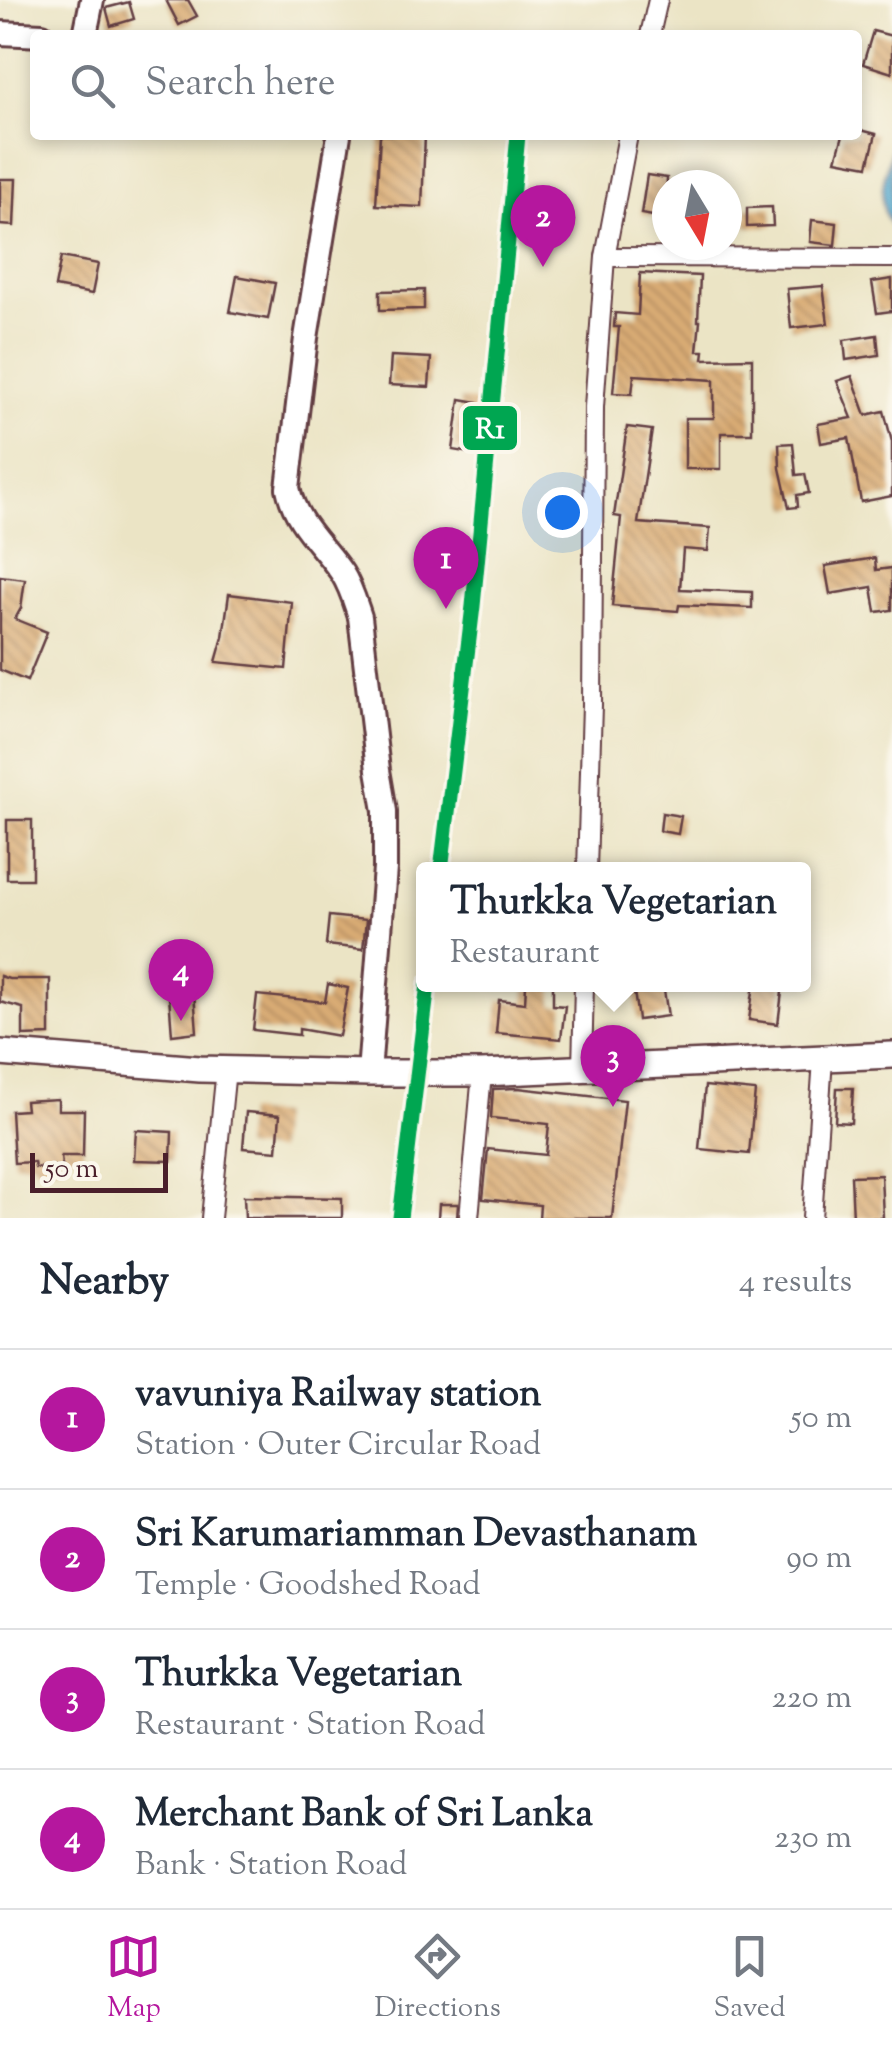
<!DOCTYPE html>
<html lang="en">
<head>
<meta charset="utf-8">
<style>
  :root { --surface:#fff; --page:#f6f6f7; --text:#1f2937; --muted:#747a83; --line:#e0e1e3; --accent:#b5179e }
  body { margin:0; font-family:"Sorts Mill Goudy",serif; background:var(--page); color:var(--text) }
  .compass { position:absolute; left:652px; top:170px; width:90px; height:90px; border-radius:50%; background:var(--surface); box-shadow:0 5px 15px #0003; rotate:170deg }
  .scale { position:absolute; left:30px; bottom:25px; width:138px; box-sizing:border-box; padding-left:10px; border:5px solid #4a1f2b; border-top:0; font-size:28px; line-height:35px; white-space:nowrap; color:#4a1f2b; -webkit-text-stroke:8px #fbf7ec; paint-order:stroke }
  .you { position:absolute; left:562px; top:512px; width:35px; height:35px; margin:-25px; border:8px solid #fff; border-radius:50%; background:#1a73e8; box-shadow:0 0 0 15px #1a73e833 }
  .badge { display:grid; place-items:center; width:65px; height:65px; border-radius:50%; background:var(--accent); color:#fff; font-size:32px; font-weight:700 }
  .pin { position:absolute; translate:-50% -82px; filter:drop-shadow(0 2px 5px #0008) }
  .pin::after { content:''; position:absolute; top:52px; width:35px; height:30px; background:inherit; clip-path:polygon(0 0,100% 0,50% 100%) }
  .popup { position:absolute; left:416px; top:862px; width:395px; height:130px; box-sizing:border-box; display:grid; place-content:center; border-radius:10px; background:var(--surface); filter:drop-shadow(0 2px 8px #0005); font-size:32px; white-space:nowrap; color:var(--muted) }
  .popup b { font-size:38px; color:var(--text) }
  .popup::after { content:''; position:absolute; left:50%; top:100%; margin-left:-20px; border:20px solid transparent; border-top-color:var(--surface) }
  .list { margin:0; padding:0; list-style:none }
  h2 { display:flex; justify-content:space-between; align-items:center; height:130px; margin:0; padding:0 40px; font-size:42px }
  h2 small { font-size:32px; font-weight:400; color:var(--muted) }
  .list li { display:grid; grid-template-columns:65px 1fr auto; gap:30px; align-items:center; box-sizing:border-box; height:140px; padding:0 40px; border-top:2px solid var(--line) }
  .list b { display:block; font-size:38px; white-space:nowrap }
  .list p { margin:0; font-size:32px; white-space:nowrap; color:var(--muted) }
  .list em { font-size:32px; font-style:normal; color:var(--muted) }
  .icon { flex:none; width:55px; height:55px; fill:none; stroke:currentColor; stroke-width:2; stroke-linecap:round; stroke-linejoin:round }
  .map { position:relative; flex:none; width:892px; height:1218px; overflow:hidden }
  .search { position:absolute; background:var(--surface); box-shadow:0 5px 15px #0003; left:30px; right:30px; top:30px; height:110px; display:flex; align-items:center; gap:25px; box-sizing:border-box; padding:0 35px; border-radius:10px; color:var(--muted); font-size:38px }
  .sheet { height:690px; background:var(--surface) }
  nav { display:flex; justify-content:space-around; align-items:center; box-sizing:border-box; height:140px; border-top:2px solid var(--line); background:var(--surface); font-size:28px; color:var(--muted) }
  nav a { display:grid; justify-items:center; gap:5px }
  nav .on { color:var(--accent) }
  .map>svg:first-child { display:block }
</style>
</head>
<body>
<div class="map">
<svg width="892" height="1218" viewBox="0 0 892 1218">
  <defs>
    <pattern id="building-back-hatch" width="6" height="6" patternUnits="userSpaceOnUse" patternTransform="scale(2.5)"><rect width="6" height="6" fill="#d9ac75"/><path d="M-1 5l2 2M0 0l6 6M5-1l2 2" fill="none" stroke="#b28b60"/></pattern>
  </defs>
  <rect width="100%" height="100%" fill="#fbf7ec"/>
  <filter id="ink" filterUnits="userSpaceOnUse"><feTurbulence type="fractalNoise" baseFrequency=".01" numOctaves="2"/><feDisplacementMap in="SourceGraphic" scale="20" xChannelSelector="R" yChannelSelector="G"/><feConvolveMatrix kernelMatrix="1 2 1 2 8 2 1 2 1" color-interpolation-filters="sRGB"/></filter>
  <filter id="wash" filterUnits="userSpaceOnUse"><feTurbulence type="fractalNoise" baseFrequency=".0048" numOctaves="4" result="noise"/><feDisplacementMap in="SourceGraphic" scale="40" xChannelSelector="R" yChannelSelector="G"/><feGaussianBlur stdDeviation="2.25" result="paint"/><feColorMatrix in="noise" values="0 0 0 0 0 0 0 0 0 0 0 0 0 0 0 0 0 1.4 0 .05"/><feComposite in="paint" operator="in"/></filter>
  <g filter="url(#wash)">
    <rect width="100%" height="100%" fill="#ebe4c5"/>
    <path fill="#53aad0" stroke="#4e647e" stroke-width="2.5" d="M 892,147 L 892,226 C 874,202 886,174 892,147 Z"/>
    <g id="blocks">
      <g fill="url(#building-back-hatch)">
        <polygon points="166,0 188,0 197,16 179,25"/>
        <polygon points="129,2 134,19 111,26 106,8"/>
        <polygon points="873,31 892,36 892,73 863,64"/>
        <polygon points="857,129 876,134 868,166 836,160 843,135 857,135"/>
        <polygon points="380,135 425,135 422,207 376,205"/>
        <polygon points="647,175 667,178 665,218 641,214"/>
        <polygon points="0,179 16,179 14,226 0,225"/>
        <polygon points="772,207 773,226 747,227 747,208"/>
        <polygon points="812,220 837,223 835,245 810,242"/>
        <polygon points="61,257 98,264 92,294 55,287"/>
        <polygon points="640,273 700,276 698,321 700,321 697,351 704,351 703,359 752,358 752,433 721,433 721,469 685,469 685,418 714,418 714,380 634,375 632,394 613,393 619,327 614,327 615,313 638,315"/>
        <polygon points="237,276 275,283 268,319 230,312"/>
        <polygon points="892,279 892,311 877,313 872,282"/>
        <polygon points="823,286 828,324 791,328 787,289"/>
        <polygon points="424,290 424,309 380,310 380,291"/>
        <polygon points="877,335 879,355 846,360 844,340"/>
        <polygon points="391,356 431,358 429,387 389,385"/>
        <polygon points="852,376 866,415 884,411 892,442 892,496 861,502 849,438 821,443 818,424 852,418 837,381"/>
        <polygon points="460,399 478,402 471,453 453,450"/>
        <polygon points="627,427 652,430 638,523 710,528 708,551 683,549 680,589 752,592 752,608 679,605 678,611 612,606 621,517 614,516"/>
        <polygon points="793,443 796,475 805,474 809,493 797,495 798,507 789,508 780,468 779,444"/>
        <polygon points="875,558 876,570 892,568 892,610 876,612 872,587 830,594 825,566"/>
        <polygon points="0,576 25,579 21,608 15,619 47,632 27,681 0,670"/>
        <polygon points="229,594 292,602 286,669 216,662 223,637"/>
        <polygon points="662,813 681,816 678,834 660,831"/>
        <rect x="7" y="820" width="25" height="59"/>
        <polygon points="329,916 366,920 363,949 326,945"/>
        <polygon points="0,976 9,979 50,979 50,1035 23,1036 23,1008 0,1002"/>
        <polygon points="193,980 197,1032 172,1035 168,982"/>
        <polygon points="328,984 348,988 339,1036 299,1029 299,1035 253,1030 257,995 325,1002"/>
        <polygon points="526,984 553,984 553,1005 565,1006 561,1039 496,1033 499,1000 525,1003"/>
        <polygon points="633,984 663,984 668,1016 638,1020"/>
        <polygon points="754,984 783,984 778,1024 749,1020"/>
        <polygon points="705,1086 755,1091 749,1154 699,1149"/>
        <polygon points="518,1088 625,1100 612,1218 539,1218 540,1205 483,1199 488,1149 546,1155 549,1124 491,1118 493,1089"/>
        <polygon points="837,1088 853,1088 851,1123 835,1122"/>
        <polygon points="58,1099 58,1110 84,1110 83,1156 61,1156 62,1166 35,1168 34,1162 14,1163 11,1111 26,1110 25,1101"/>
        <polygon points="246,1112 280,1115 277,1151 243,1148"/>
        <polygon points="136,1130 172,1132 171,1161 134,1160"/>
        <polygon points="881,1175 883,1218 853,1218 851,1176"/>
        <polygon points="244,1196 342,1198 342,1218 245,1218"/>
        <polygon points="439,1204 458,1204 457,1218 438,1218"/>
      </g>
    </g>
  </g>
  <g filter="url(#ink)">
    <use href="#blocks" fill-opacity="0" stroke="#623d42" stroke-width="2.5"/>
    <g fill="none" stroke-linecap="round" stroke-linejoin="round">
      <g stroke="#623d42" stroke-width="22">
        <g id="minor">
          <polyline points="650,35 658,0"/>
          <polyline points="605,257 892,258"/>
          <polyline points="587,870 592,705 594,407 605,257 628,135"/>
          <polyline points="582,1069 584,984"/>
          <polyline points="211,1218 226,1069"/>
          <polyline points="469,1218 482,1073"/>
          <polyline points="812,1218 823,1059"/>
        </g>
      </g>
      <g stroke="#623d42" stroke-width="28">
        <g id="tertiary">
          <polyline points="0,33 42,35"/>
          <polyline points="85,35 92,0"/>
          <path d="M 339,135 L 306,338 L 288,488 C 295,523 323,545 342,573 C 351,587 355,602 360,617 L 378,770 L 385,811 L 385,868 L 369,1073"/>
        </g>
      </g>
      <g stroke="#623d42" stroke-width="30">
        <polyline id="secondary" points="0,1053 200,1069 369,1073 482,1073 892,1055"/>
      </g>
      <use href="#minor" stroke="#fff" stroke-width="18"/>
      <use href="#tertiary" stroke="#fff" stroke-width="22"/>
      <use href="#secondary" stroke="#fff" stroke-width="25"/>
      <g stroke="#fbf7ec" stroke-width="22">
        <g id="rail-1">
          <polyline points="441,870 473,606 518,135"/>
          <polyline points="400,1218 428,984"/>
        </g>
      </g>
      <use href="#rail-1" stroke="#00a651" stroke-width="15"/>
    </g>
  </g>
  <rect stroke="#fbf7ec" stroke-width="4" x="461" y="404" width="58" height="48" rx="10" fill="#00a651"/>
  <g font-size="28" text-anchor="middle" font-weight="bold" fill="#fff">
    <text x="490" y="438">R1</text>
  </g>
</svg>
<svg class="compass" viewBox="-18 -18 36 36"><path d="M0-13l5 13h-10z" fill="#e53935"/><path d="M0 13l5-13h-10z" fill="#747a83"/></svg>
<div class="scale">50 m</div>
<div class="you"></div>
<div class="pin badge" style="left:446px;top:609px">1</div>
<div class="pin badge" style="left:543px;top:267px">2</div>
<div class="pin badge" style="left:613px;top:1107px">3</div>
<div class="popup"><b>Thurkka Vegetarian</b>Restaurant</div>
<div class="pin badge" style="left:181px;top:1021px">4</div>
<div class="search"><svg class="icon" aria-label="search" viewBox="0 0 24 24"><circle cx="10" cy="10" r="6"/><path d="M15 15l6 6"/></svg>Search here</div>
</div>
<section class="sheet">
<h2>Nearby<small>4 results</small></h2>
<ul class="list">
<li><span class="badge">1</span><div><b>vavuniya Railway station</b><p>Station · Outer Circular Road</p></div><em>50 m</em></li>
<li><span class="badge">2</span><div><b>Sri Karumariamman Devasthanam</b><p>Temple · Goodshed Road</p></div><em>90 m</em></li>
<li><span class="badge">3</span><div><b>Thurkka Vegetarian</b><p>Restaurant · Station Road</p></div><em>220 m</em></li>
<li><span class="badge">4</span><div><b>Merchant Bank of Sri Lanka</b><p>Bank · Station Road</p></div><em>230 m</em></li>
</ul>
</section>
<nav>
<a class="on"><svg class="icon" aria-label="map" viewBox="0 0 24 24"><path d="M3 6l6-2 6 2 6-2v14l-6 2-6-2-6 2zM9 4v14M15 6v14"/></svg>Map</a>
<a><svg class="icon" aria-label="directions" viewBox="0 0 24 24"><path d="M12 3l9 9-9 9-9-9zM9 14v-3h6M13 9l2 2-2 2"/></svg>Directions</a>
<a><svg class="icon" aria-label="saved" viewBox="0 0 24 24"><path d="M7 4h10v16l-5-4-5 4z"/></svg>Saved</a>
</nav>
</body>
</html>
